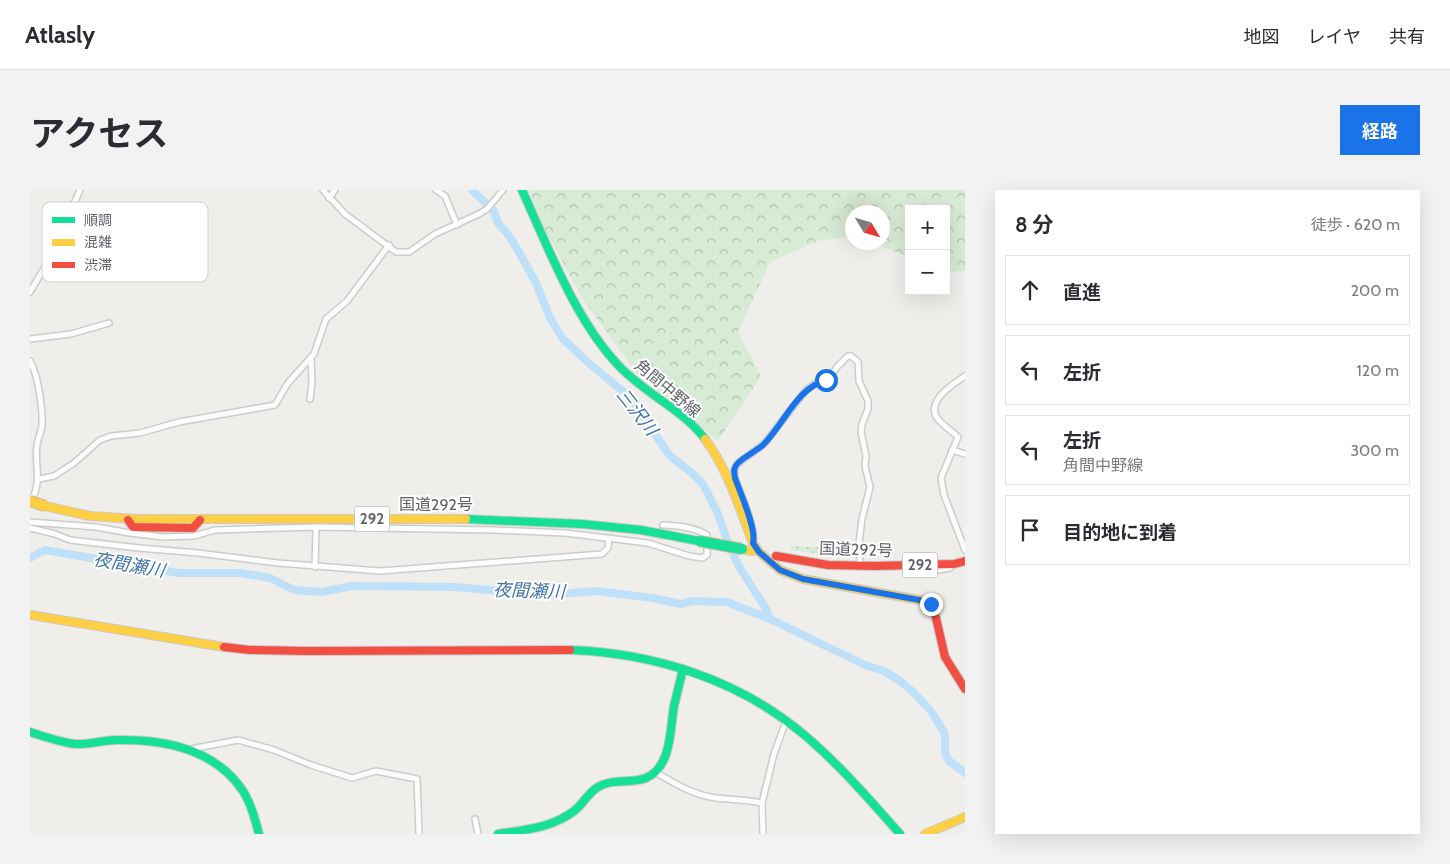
<!DOCTYPE html>
<html lang="ja">
<head>
<meta charset="utf-8">
<style>
  :root { --surface:#fff; --page:#f2f2f3; --text:#2b2b33; --muted:#7c7c81; --line:#e1e1e2; --accent:#1a73e8 }
  body { margin:0; font-family:Cabin,"Noto Sans JP",sans-serif; background:var(--page); color:var(--text) }
  .controls { position:absolute; right:15px; top:15px; display:grid; overflow:hidden; border-radius:0px; box-shadow:0 5px 20px #0002 }
  .controls button { width:45px; height:45px; display:grid; place-items:center; padding:0; border:0; border-bottom:1px solid var(--line); background:var(--surface); color:var(--text); font:25px sans-serif }
  .compass { position:absolute; left:815px; top:15px; width:45px; height:45px; border-radius:50%; background:var(--surface); box-shadow:0 5px 20px #0002; rotate:128deg }
  .stop { position:absolute; width:15px; height:15px; margin:-11px; border:4px solid #1a73e8; border-radius:50%; background:#fff }
  .stop.end { background:#1a73e8; border-color:#fff; box-shadow:0 1px 5px #0008 }
  .list { margin:0; padding:0; list-style:none }
  h2 { display:flex; justify-content:space-between; align-items:center; height:65px; margin:0; padding:0 20px; font-size:21px }
  h2 small { font-size:16px; font-weight:400; color:var(--muted) }
  .list li { display:grid; grid-template-columns:32px 1fr auto; gap:15px; align-items:center; box-sizing:border-box; height:70px; margin:0 10px 10px; padding:0 10px; border:1px solid var(--line); border-radius:0px }
  .list b { display:block; font-size:19px; white-space:nowrap }
  .list p { margin:0; font-size:16px; white-space:nowrap; color:var(--muted) }
  .list em { font-size:16px; font-style:normal; color:var(--muted) }
  .icon { flex:none; width:28px; height:28px; fill:none; stroke:currentColor; stroke-width:2; stroke-linecap:round; stroke-linejoin:round }
  .map { position:relative; flex:none; width:935px; height:644px; overflow:hidden; border-radius:0px }
  header { display:flex; align-items:center; gap:30px; box-sizing:border-box; height:70px; padding:0 25px; background:var(--surface); border-bottom:1px solid var(--line) }
  header strong { font-size:24px }
  nav { display:flex; gap:28px; margin-inline-start:auto; font-size:18px }
  .intro { display:flex; align-items:center; justify-content:space-between; box-sizing:border-box; height:120px; padding:0 30px }
  h1 { margin:0; font-size:35px }
  .button { padding:12px 22px; border-radius:0px; background:var(--accent); color:#fff; font-size:18px; font-weight:700 }
  main { display:flex; gap:30px; padding:0 30px }
  aside { flex:1; background:var(--surface); border-radius:0px; box-shadow:0 5px 20px #0002 }
  .map>svg:first-child { display:block }
</style>
</head>
<body>
<header>
<strong>Atlasly</strong>
<nav><a>地図</a><a>レイヤ</a><a>共有</a></nav>
</header>
<div class="intro"><h1>アクセス</h1><a class="button">経路</a></div>
<main>
<div class="map">
<svg width="935" height="644" viewBox="0 0 935 644">
  <defs>
    <pattern id="grass-dots" width="8" height="8" patternUnits="userSpaceOnUse" patternTransform="scale(1.25)"><rect width="8" height="8" fill="#d8ebd6"/><path d="M2 2h.1M6 6h.1" fill="none" stroke="#b2c2b1" stroke-width="1.8" stroke-linecap="round"/></pattern>
    <pattern id="forest-crowns" width="20" height="18" patternUnits="userSpaceOnUse" patternTransform="scale(1.25)"><rect width="20" height="18" fill="#d8ebd6"/><path d="M2 6a3 3 0 1 1 6 0M12 15a3 3 0 1 1 6 0" fill="none" stroke="#b2c2b1"/></pattern>
  </defs>
  <rect width="100%" height="100%" fill="#efeeea"/>
  <polygon fill="url(#grass-dots)" points="761,356 824,359 822,368 761,360"/>
  <polygon fill="url(#forest-crowns)" points="499,0 935,0 935,81 923,82 916,80 916,19 879,19 879,67 842,53 852,52 852,22 822,22 822,46 787,51 740,72 708,142 731,186 688,251 605,181 552,108 516,42"/>
  <g fill="none" stroke-linecap="round" stroke-linejoin="round">
    <g stroke="#bfe0f9" stroke-width="8">
      <polyline points="442,0 463,20 468,33 480,47 489,62 506,93 520,128 533,149 561,175 595,203 605,214 639,265 663,284 673,294 688,324 700,358 710,378 736,419 740,429"/>
      <polyline points="0,368 15,360 148,383 211,383 240,388 264,400 292,402 322,396 424,397 518,405 566,401 623,408 651,414 663,411 697,412 740,429 835,475 854,481 870,491 883,502 901,521 915,544 915,563 919,571 935,583"/>
    </g>
    <g stroke="#cbcccc" stroke-width="8">
      <g id="street">
        <polyline points="293,0 315,24 366,62 379,62 405,44 449,24 457,19 473,0"/>
        <polyline points="406,0 415,6 427,35"/>
        <polyline points="299,8 305,0"/>
        <polyline points="0,102 22,65 50,0"/>
        <polyline points="0,149 41,144 79,133"/>
        <path d="M 0,171 C 8,184 13,220 12,236 C 11,242 8,248 7,255 C 4,277 13,289 1,312"/>
        <path d="M 935,186 C 923,194 896,211 907,228 C 912,235 922,241 928,247 L 911,288 L 914,305 L 935,360"/>
        <polyline points="280,209 282,192 281,169"/>
        <polyline points="922,260 935,264"/>
        <polyline points="9,289 24,286 44,273 70,250 81,246 110,243 149,232 245,215 258,193 284,164 296,129 317,111 359,55"/>
        <path d="M 0,332 L 66,337 L 100,343 L 133,347 L 164,346 L 185,340 L 286,337 L 464,340 L 535,343 L 618,353 L 659,366 L 672,368 L 677,365 L 677,345 C 665,337 648,336 633,335"/>
        <polyline points="0,338 25,344 40,350 109,358 168,363 248,373 350,381 572,364 578,358 579,348"/>
        <path d="M 723,353 C 727,340 710,302 705,288 L 704,280 L 707,274 L 734,254 L 776,200 L 786,193 L 801,187 L 807,177 L 818,166 L 821,166 L 828,172 L 829,191 L 838,211 L 838,219 L 832,234 L 831,242 L 836,266 L 835,276 L 840,297 L 832,329 L 829,353 L 830,376"/>
        <polyline points="285,377 286,337"/>
        <polyline points="908,380 920,378"/>
        <polyline points="161,559 208,550 244,560 281,575 322,588 346,581 387,589 389,644"/>
        <path d="M 625,582 C 644,593 663,605 686,608 C 701,610 716,609 732,613 L 733,644"/>
        <polyline points="732,613 744,564 756,531"/>
        <polyline points="445,629 448,644"/>
      </g>
    </g>
    <g stroke="#cacacb" stroke-width="10">
      <g id="fast">
        <path d="M 492,0 C 518,57 546,132 590,177 C 616,204 653,220 675,249"/>
        <polyline points="436,329 552,334 611,340 669,351"/>
        <path d="M 540,460 C 623,463 707,489 772,543 C 808,573 839,609 870,644"/>
        <path d="M 0,542 C 15,547 29,552 45,554 C 59,555 72,550 87,550 C 134,549 185,559 213,601 C 221,614 225,629 229,644"/>
        <path d="M 468,644 C 494,640 522,638 544,621 C 553,614 558,603 568,597 C 583,588 601,594 616,588 C 642,577 640,538 644,516 C 647,504 650,491 653,479"/>
      </g>
    </g>
    <g stroke="#cacacb" stroke-width="10">
      <g id="slow">
        <path d="M 675,249 C 698,280 709,317 723,353 L 729,362 L 750,380 L 773,389 L 895,411 L 904,418 L 906,428"/>
        <polyline points="15,316 60,326 106,329 436,329"/>
        <polyline points="712,359 722,361"/>
        <polyline points="0,425 194,457"/>
        <polyline points="895,644 935,627"/>
      </g>
    </g>
    <g stroke="#cacacb" stroke-width="10">
      <g id="jam">
        <polyline points="98,330 103,337 163,338 170,330"/>
        <polyline points="746,366 798,375 845,376 924,374 935,371"/>
        <polyline points="906,428 915,467 935,499"/>
        <polyline points="194,457 220,460 276,461 540,460"/>
      </g>
    </g>
    <use href="#street" stroke="#fdfcfc" stroke-width="5"/>
    <use href="#fast" stroke="#16e098" stroke-width="8"/>
    <use href="#slow" stroke="#ffcf43" stroke-width="8"/>
    <use href="#jam" stroke="#f24e42" stroke-width="8"/>
    <polyline stroke="#e4e4e4" stroke-width="1" stroke-dasharray="1 6" stroke-linecap="butt" points="0,618 24,644"/>
    <g stroke="#c8b996" stroke-width="12" stroke-linecap="butt">
      <polyline id="fast-bridge" points="669,351 712,359"/>
    </g>
    <g stroke="#c8b996" stroke-width="12" stroke-linecap="butt">
      <polyline id="slow-bridge" points="0,311 15,316"/>
    </g>
    <use href="#fast-bridge" stroke="#16e098" stroke-width="10"/>
    <use href="#slow-bridge" stroke="#ffcf43" stroke-width="10"/>
  </g>
  <g fill="none" stroke-linecap="round" stroke-linejoin="round">
    <path stroke="#1a73e8" stroke-width="6" d="M 796,190 C 767,198 754,234 733,255 C 725,262 715,266 708,273 C 703,278 704,282 705,288 C 710,302 727,340 723,353 L 729,362 L 750,380 L 773,389 L 895,411 L 901,414"/>
  </g>
  <g text-anchor="middle" stroke-width="4" stroke-linejoin="round" paint-order="stroke">
    <g fill="#fff" stroke="#8f9295" stroke-width="1">
      <rect x="324.5" y="316.5" width="35" height="25" rx="4"/>
      <rect x="872.5" y="362.5" width="35" height="25" rx="4"/>
    </g>
    <g font-size="15" font-weight="bold" fill="#5f6368">
      <text x="342" y="334">292</text>
      <text x="890" y="380">292</text>
    </g>
    <g font-size="16" fill="#5f6368" stroke="#fff">
      <text transform="translate(638 198) rotate(40)" y="6">角間中野線</text>
      <text x="406" y="320">国道292号</text>
      <text transform="translate(826 359) rotate(2)" y="6">国道292号</text>
    </g>
    <g font-size="18" font-style="italic" fill="#4174aa" stroke="#fff">
      <text transform="translate(607 222) rotate(52)" y="6">三沢川</text>
      <text transform="translate(99 375) rotate(10)" y="6">夜間瀬川</text>
      <text transform="translate(499 401) rotate(2)" y="6">夜間瀬川</text>
    </g>
  </g>
  <rect x="12" y="12" width="166" height="80" rx="8" fill="#fff" stroke="#cfd0d2" stroke-width="1"/>
  <rect x="22" y="27" width="23" height="6" fill="#16e098"/>
  <rect x="22" y="49" width="23" height="7" fill="#ffcf43"/>
  <rect x="22" y="72" width="23" height="6" fill="#f24e42"/>
  <g font-size="14" fill="#5f6368">
    <text x="54" y="35">順調</text>
    <text x="54" y="57">混雑</text>
    <text x="54" y="80">渋滞</text>
  </g>
</svg>
<div class="controls">
<button>+</button>
<button>−</button>
</div>
<svg class="compass" viewBox="-18 -18 36 36"><path d="M0-13l5 13h-10z" fill="#e53935"/><path d="M0 13l5-13h-10z" fill="#7c7c81"/></svg>
<div class="stop" style="left:796px;top:190px"></div>
<div class="stop end" style="left:901px;top:414px"></div>
</div>
<aside>
<h2>8 分<small>徒歩 · 620 m</small></h2>
<ul class="list">
<li><svg class="icon" aria-label="ahead" viewBox="0 0 24 24"><path d="M12 20V5M6 11l6-6 6 6"/></svg><div><b>直進</b></div><em>200 m</em></li>
<li><svg class="icon" aria-label="left" viewBox="0 0 24 24"><path d="M17 20v-9H6M10 6l-5 5 5 5"/></svg><div><b>左折</b></div><em>120 m</em></li>
<li><svg class="icon" aria-label="left" viewBox="0 0 24 24"><path d="M17 20v-9H6M10 6l-5 5 5 5"/></svg><div><b>左折</b><p>角間中野線</p></div><em>300 m</em></li>
<li><svg class="icon" aria-label="arrive" viewBox="0 0 24 24"><path d="M6 21V4h12l-3 4 3 4H6"/></svg><div><b>目的地に到着</b></div></li>
</ul>
</aside>
</main>
</body>
</html>
